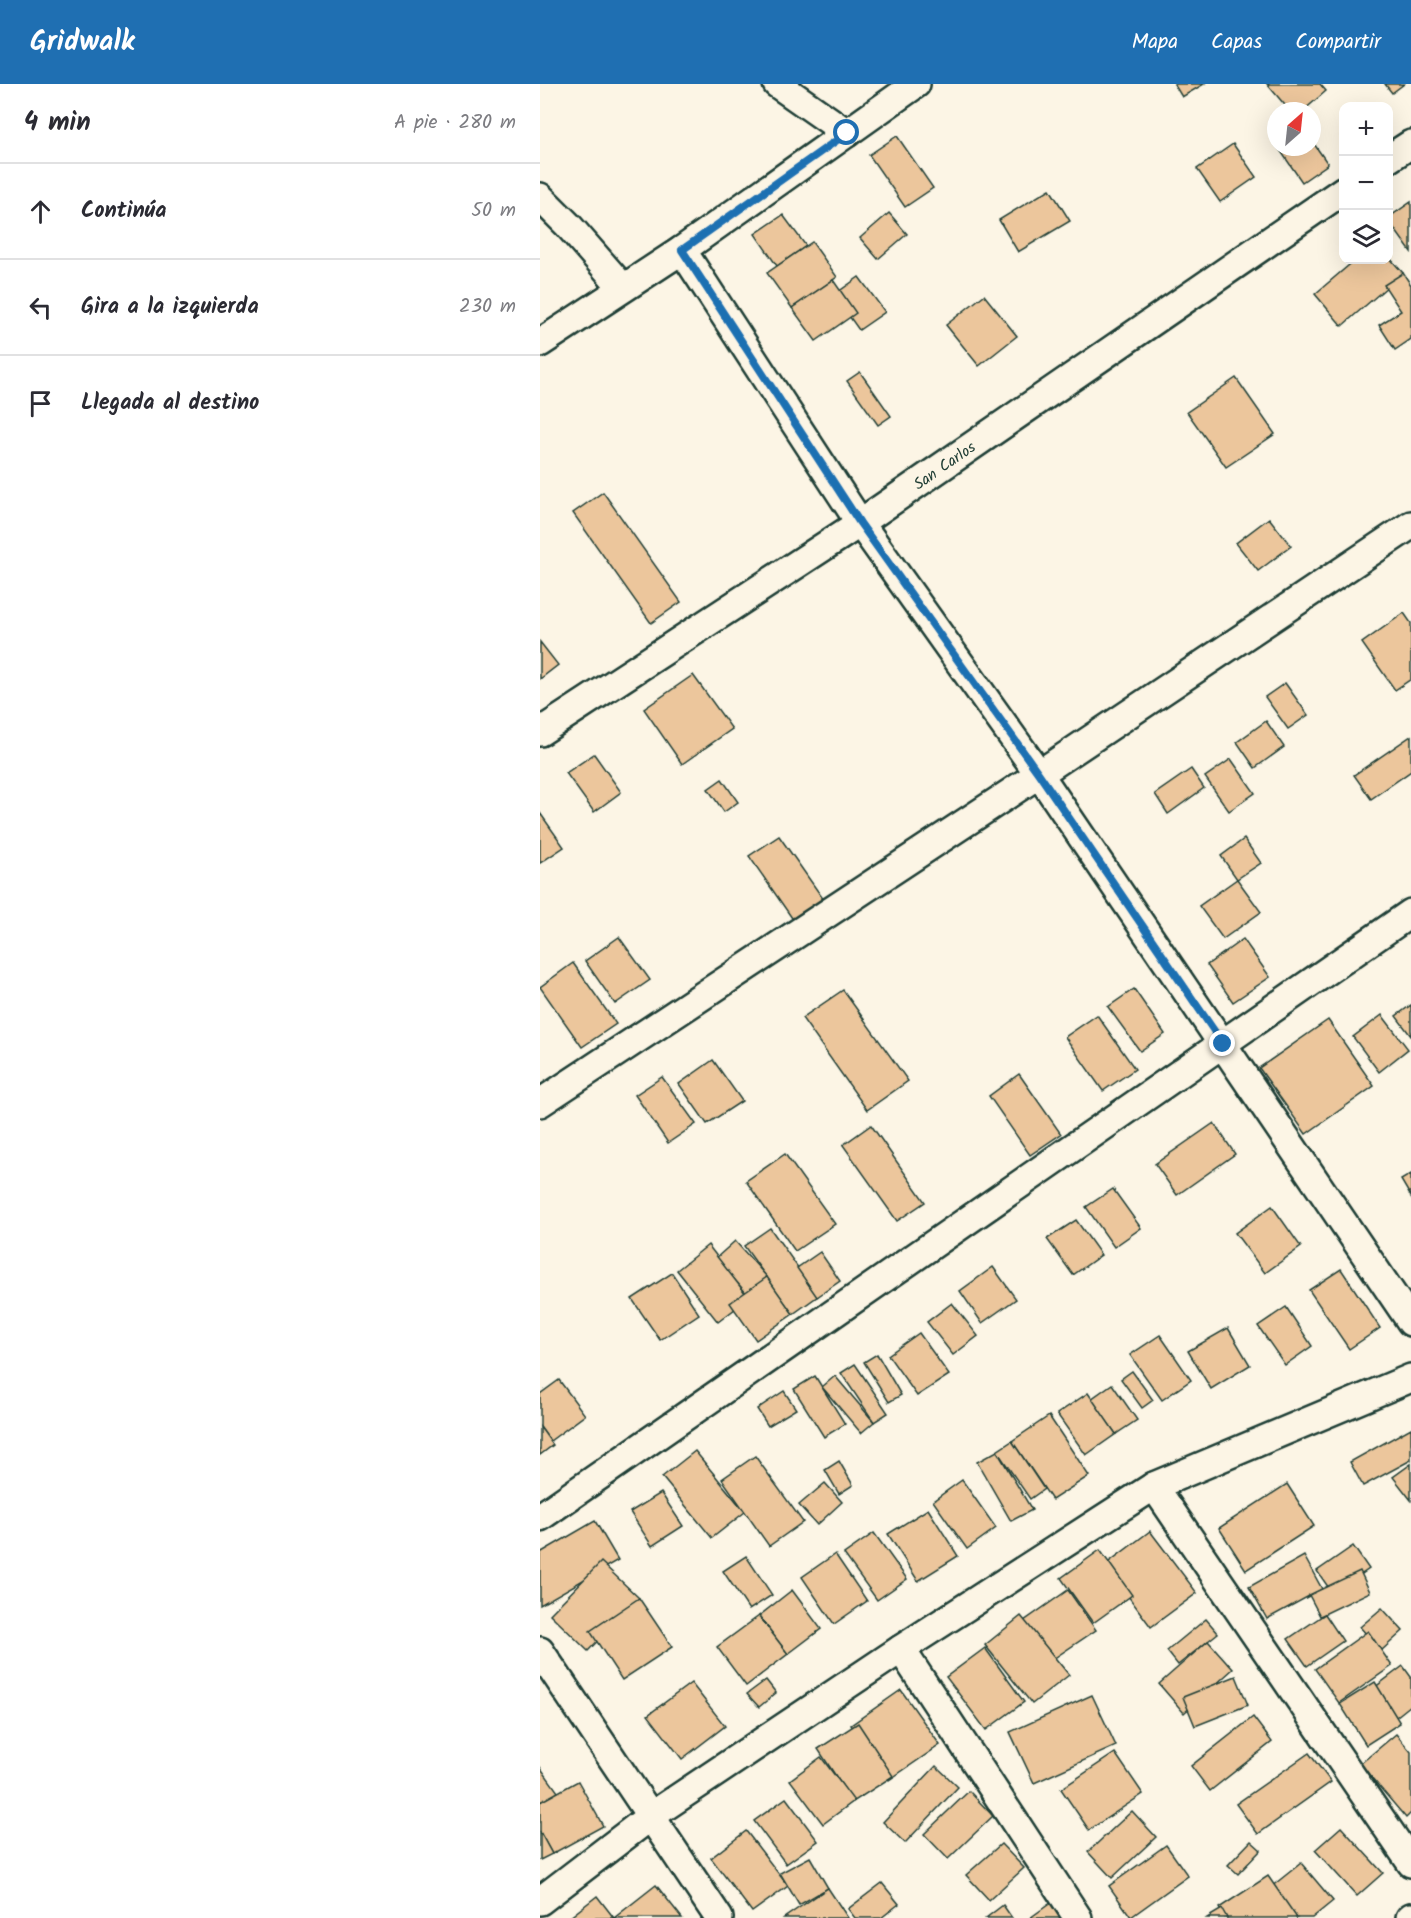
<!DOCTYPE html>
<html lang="es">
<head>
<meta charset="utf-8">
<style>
  :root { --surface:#fff; --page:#f2f2f3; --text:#2b2b33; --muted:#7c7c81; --line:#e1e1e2; --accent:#1f6fb2 }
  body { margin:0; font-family:Kalam,sans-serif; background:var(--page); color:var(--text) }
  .controls { position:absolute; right:18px; top:18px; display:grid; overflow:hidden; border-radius:12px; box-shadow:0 6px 24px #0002 }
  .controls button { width:54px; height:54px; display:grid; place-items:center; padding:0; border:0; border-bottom:2px solid var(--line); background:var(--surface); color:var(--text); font:30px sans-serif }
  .compass { position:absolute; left:727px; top:18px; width:54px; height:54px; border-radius:50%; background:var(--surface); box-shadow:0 6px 24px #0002; rotate:27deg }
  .stop { position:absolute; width:18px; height:18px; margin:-14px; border:4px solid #1f6fb2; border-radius:50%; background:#fff }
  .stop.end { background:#1f6fb2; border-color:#fff; box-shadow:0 2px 6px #0008 }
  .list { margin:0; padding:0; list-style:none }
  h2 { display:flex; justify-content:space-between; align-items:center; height:78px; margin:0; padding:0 24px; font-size:26px }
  h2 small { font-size:20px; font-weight:400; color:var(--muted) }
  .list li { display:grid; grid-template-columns:39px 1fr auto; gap:18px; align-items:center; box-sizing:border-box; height:96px; padding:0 24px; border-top:2px solid var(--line) }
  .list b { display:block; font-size:22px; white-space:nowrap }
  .list em { font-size:20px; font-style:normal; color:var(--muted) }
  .icon { flex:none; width:33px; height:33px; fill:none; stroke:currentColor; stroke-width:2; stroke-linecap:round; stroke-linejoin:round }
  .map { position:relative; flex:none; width:871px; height:1834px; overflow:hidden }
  header { display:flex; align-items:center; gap:36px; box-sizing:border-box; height:84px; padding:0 30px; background:var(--accent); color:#fff }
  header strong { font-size:28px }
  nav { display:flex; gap:33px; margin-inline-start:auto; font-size:21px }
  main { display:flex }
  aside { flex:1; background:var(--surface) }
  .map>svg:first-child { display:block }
</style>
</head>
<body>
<header>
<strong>Gridwalk</strong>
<nav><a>Mapa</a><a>Capas</a><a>Compartir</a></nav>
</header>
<main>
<aside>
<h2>4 min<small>A pie · 280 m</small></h2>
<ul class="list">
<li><svg class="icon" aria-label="ahead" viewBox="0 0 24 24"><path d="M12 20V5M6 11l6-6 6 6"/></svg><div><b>Continúa</b></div><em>50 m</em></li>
<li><svg class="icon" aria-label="left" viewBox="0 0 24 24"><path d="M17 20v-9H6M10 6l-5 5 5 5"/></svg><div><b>Gira a la izquierda</b></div><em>230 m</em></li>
<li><svg class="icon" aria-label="arrive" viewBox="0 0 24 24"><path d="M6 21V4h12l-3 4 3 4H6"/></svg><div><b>Llegada al destino</b></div></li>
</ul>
</aside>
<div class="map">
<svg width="871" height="1834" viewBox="0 0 871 1834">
  <rect width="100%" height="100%" fill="#fcf5e5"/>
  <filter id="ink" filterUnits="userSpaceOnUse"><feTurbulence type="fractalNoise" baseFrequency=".0167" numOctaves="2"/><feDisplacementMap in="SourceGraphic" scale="12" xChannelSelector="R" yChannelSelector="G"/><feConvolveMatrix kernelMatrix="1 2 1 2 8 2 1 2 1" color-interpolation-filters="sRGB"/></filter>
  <g filter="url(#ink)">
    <g fill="#ecc69c" stroke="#1f3d34" stroke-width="1.5">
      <polygon points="634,0 664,0 642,13"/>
      <polygon points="727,0 780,0 786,7 763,27 750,27"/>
      <polygon points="845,0 864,0 852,9"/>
      <polygon points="736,47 736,61 730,52"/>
      <polygon points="357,52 393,104 365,123 329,71"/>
      <polygon points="772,57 788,80 762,98 738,63 772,63"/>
      <polygon points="693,60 716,93 680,118 657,85"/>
      <polygon points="510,105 530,137 478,168 459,136"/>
      <polygon points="871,118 871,168 848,136 848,134"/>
      <polygon points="349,129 367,150 338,175 320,154"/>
      <polygon points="243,131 266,162 237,182 215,150"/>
      <polygon points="272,158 297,193 252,224 227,189"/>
      <polygon points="848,172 863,189 802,242 775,210 815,176 848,176"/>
      <polygon points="863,189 871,201 871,255 855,266 839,241 861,227 844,201"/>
      <polygon points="319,193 345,228 319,246 294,211"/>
      <polygon points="293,196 316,229 276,257 252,224"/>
      <polygon points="444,211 477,252 439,282 406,241"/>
      <polygon points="320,288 351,332 338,341 307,297"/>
      <polygon points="696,294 735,350 686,383 647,328"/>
      <polygon points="63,408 141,518 111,539 33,429"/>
      <polygon points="729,434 751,462 718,487 696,459"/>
      <polygon points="864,529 871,539 871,595 855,606 822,559"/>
      <polygon points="0,558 18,581 0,595"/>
      <polygon points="153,591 192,645 142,680 104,625"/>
      <polygon points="745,599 768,631 748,645 725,613"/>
      <polygon points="726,637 744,663 715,684 697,658"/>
      <polygon points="871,652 871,687 831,715 814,691"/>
      <polygon points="54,670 81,708 54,728 26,689"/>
      <polygon points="691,675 715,709 689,727 665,693"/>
      <polygon points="651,685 664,704 628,730 615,710"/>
      <polygon points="182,695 198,718 184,728 168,705"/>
      <polygon points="0,729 24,763 0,779"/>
      <polygon points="239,752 284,816 254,837 209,772"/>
      <polygon points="704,755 721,779 697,795 681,772"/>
      <polygon points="697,795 721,828 683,855 659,822"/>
      <polygon points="79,853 110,896 75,920 45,877"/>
      <polygon points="703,855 730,893 693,918 667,881"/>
      <polygon points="33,879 76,940 42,963 0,903"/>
      <polygon points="594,905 625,950 600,967 568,923"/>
      <polygon points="303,906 368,997 327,1026 262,934"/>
      <polygon points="871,921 871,952 856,932"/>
      <polygon points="557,931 595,985 563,1007 525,953"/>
      <polygon points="842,931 868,965 839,988 813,953"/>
      <polygon points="788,936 834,1002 766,1050 719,984"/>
      <polygon points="173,976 202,1017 167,1040 139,1000"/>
      <polygon points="479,990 521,1050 490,1071 449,1012"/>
      <polygon points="122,993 156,1040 128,1059 95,1011"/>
      <polygon points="674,1039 695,1070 637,1111 615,1080"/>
      <polygon points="331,1041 385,1118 357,1137 303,1061"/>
      <polygon points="245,1070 295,1140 255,1167 206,1097"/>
      <polygon points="871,1090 871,1113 861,1096"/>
      <polygon points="573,1105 601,1144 574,1163 546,1123"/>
      <polygon points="732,1122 761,1163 725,1189 695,1149"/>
      <polygon points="536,1136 561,1171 533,1191 507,1155"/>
      <polygon points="230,1144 278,1212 253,1230 204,1162"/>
      <polygon points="195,1157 227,1193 207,1210 176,1174"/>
      <polygon points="168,1161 209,1214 178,1238 137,1186"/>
      <polygon points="280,1168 300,1197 277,1213 257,1184"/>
      <polygon points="453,1183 476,1215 442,1239 420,1207"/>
      <polygon points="801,1185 840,1244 809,1265 769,1206"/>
      <polygon points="132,1189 159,1230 120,1256 92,1215"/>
      <polygon points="227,1193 253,1230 216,1256 190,1219"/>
      <polygon points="412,1219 438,1252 413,1271 387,1238"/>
      <polygon points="746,1223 772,1262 745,1281 718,1242"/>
      <polygon points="688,1244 710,1281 671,1305 648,1267"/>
      <polygon points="379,1249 409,1291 377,1312 348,1271"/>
      <polygon points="620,1251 651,1296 622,1316 590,1271"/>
      <polygon points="337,1270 361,1311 349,1318 324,1278"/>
      <polygon points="315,1280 348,1329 334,1338 301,1289"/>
      <polygon points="592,1287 613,1316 602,1324 581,1295"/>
      <polygon points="275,1292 305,1340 284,1353 254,1305"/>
      <polygon points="295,1292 334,1338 321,1349 282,1303"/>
      <polygon points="19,1296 45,1331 10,1357 0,1343 0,1310"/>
      <polygon points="572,1300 597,1336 576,1350 551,1315"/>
      <polygon points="244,1307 256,1325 228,1342 217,1325"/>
      <polygon points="548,1309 576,1350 546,1371 517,1330"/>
      <polygon points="509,1332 549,1392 512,1416 472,1357"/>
      <polygon points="0,1343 13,1361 0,1371"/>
      <polygon points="871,1344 871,1376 823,1402 810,1378"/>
      <polygon points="472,1357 504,1405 490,1415 457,1367"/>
      <polygon points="155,1367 205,1428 172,1454 122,1393"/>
      <polygon points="457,1367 492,1426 471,1437 437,1378"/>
      <polygon points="215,1372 263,1438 229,1462 182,1395"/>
      <polygon points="299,1377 313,1401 299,1410 285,1386"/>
      <polygon points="871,1380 871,1416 853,1393"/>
      <polygon points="422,1396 456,1444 427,1465 393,1417"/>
      <polygon points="285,1399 302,1418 277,1441 259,1421"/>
      <polygon points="747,1400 774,1442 706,1486 679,1444"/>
      <polygon points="121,1409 143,1442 112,1462 90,1428"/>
      <polygon points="388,1425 418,1472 378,1497 348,1450"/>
      <polygon points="55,1437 78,1476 0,1521 0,1469"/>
      <polygon points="610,1447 657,1509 611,1543 565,1481"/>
      <polygon points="334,1449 367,1495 337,1516 304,1470"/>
      <polygon points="813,1462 829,1485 793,1510 777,1487"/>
      <polygon points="560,1466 592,1511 553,1539 521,1494"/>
      <polygon points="295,1470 327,1517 294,1540 262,1493"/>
      <polygon points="206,1472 232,1511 209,1526 183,1487"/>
      <polygon points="764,1472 782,1505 727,1535 709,1503"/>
      <polygon points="61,1478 99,1514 48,1567 10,1530"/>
      <polygon points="820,1487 830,1508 780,1532 769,1511"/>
      <polygon points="252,1506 281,1545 248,1570 219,1532"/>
      <polygon points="528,1506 556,1546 504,1581 477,1542"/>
      <polygon points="99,1514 132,1563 82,1596 50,1547"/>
      <polygon points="842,1524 863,1547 841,1567 820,1543"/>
      <polygon points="785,1530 803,1557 767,1582 748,1555"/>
      <polygon points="219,1532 248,1570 206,1602 177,1563"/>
      <polygon points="481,1532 529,1591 492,1620 445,1561"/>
      <polygon points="666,1535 678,1549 638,1581 627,1567"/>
      <polygon points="828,1547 852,1582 799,1619 775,1585"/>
      <polygon points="668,1557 693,1585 644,1629 619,1600"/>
      <polygon points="445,1564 484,1618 446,1646 406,1593"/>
      <polygon points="863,1582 871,1593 871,1621 856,1633 834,1604"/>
      <polygon points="696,1592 708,1621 655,1642 643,1613"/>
      <polygon points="226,1596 236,1609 219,1623 207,1610"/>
      <polygon points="835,1598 860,1639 826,1661 800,1620"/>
      <polygon points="151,1599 185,1642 142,1675 108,1631"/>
      <polygon points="361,1606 400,1661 349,1696 311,1641"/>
      <polygon points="552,1611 576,1662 494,1699 470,1648"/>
      <polygon points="713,1633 732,1658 670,1707 651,1682"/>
      <polygon points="318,1639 353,1692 313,1718 278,1665"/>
      <polygon points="856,1650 871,1668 871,1729 866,1734 820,1680"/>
      <polygon points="575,1669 603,1710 549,1746 521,1705"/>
      <polygon points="769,1669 791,1698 718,1750 696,1720"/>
      <polygon points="281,1673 314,1717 283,1740 250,1696"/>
      <polygon points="396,1682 418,1703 365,1759 343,1738"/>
      <polygon points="0,1683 18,1708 0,1721"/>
      <polygon points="38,1697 63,1742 12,1770 0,1748 0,1718"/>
      <polygon points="429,1707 453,1732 408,1775 384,1750"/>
      <polygon points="246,1714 278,1757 246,1780 214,1737"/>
      <polygon points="592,1727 616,1753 572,1794 548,1768"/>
      <polygon points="801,1743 843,1789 817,1812 775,1766"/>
      <polygon points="206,1747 248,1802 212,1828 171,1774"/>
      <polygon points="0,1748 12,1770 0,1776"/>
      <polygon points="711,1757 721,1766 698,1790 688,1781"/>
      <polygon points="461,1760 484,1784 449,1816 426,1791"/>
      <polygon points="626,1761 648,1792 591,1833 569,1802"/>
      <polygon points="270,1773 288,1804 259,1821 240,1789"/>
      <polygon points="761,1779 793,1817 772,1834 756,1834 731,1803"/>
      <polygon points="728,1792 757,1834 685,1834 679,1824"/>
      <polygon points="342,1799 359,1820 341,1834 315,1834 308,1825"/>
      <polygon points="116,1801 142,1834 74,1834"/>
      <polygon points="288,1804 308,1834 244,1834"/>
      <polygon points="57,1812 74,1834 29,1834"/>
      <polygon points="519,1813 534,1834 490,1834"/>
      <polygon points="463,1821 472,1834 446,1834"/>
      <polygon points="682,1825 687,1834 667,1834"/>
    </g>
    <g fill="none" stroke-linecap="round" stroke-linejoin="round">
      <g stroke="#1f3d34" stroke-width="32">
        <g id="minor">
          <polyline points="237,0 307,49"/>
          <polyline points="848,75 871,60"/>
          <polyline points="0,113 28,141 83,204"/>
          <polyline points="142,166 320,439 499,690 871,1238"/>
          <polyline points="0,259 142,166 376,0"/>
          <polyline points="0,648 320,439 804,106"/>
          <polyline points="0,1019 499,690 871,441"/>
          <polyline points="614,1402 871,1779"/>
          <polyline points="0,1433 871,829"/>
          <polyline points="361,1565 538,1834"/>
          <polyline points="0,1567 179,1834"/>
          <polyline points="0,1817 111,1732 361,1565 614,1402 871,1294"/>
          <polyline points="870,1834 871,1833"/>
        </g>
      </g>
      <use href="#minor" stroke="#fcf5e5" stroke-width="27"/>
    </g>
  </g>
  <g fill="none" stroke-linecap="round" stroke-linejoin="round" filter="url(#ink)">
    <polyline stroke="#1f6fb2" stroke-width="8" points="307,49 142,166 320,439 499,690 683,960"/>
  </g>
  <g text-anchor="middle" stroke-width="6" stroke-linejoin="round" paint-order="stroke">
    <g font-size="16" fill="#1f3d34" stroke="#fcf5e5">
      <text transform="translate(404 381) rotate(-35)" y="6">San Carlos</text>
    </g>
  </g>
</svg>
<div class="controls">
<button>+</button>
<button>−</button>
<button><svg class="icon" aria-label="layers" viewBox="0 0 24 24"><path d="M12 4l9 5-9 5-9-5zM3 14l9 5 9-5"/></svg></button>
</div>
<svg class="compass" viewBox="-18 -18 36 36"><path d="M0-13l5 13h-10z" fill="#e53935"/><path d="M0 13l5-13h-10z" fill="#7c7c81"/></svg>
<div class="stop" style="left:307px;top:49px"></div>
<div class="stop end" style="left:683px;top:960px"></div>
</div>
</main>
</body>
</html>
